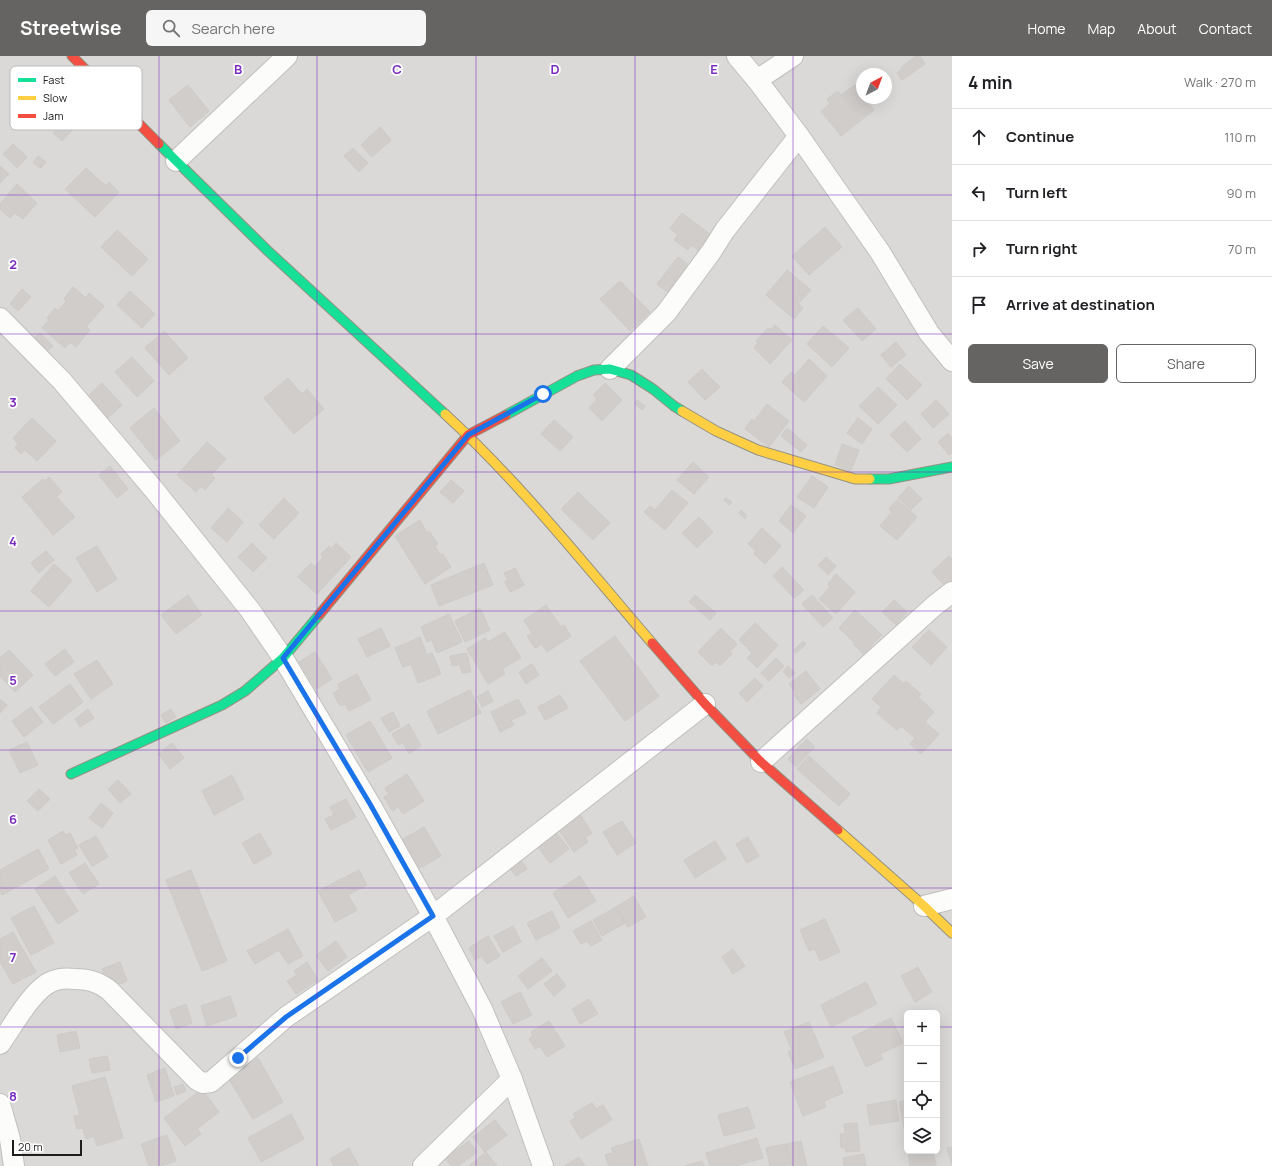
<!DOCTYPE html>
<html lang="en">
<head>
<meta charset="utf-8">
<style>
  :root { --surface:#fff; --page:#f6f6f6; --text:#202124; --muted:#757577; --line:#e0e0e0; --accent:#656463 }
  body { margin:0; font-family:Manrope,sans-serif; background:var(--page); color:var(--text) }
  .controls { position:absolute; right:12px; bottom:12px; display:grid; overflow:hidden; border-radius:6px; box-shadow:0 4px 16px #0002 }
  .controls button { width:36px; height:36px; display:grid; place-items:center; padding:0; border:0; border-bottom:1px solid var(--line); background:var(--surface); color:var(--text); font:20px sans-serif }
  .compass { position:absolute; left:856px; top:12px; width:36px; height:36px; border-radius:50%; background:var(--surface); box-shadow:0 4px 16px #0002; rotate:41deg }
  .scale { position:absolute; left:12px; bottom:10px; width:70px; box-sizing:border-box; padding-left:4px; border:2px solid #1d1d1d; border-top:0; font-size:11px; line-height:14px; white-space:nowrap; color:#1d1d1d; -webkit-text-stroke:3px #fff; paint-order:stroke }
  .stop { position:absolute; width:12px; height:12px; margin:-9px; border:3px solid #1a73e8; border-radius:50%; background:#fff }
  .stop.end { background:#1a73e8; border-color:#fff; box-shadow:0 1px 4px #0008 }
  .list { margin:0; padding:0; list-style:none }
  h2 { display:flex; justify-content:space-between; align-items:center; height:52px; margin:0; padding:0 16px; font-size:17px }
  h2 small { font-size:13px; font-weight:400; color:var(--muted) }
  .list li { display:grid; grid-template-columns:26px 1fr auto; gap:12px; align-items:center; box-sizing:border-box; height:56px; padding:0 16px; border-top:1px solid var(--line) }
  .list b { display:block; font-size:15px; white-space:nowrap }
  .list em { font-size:13px; font-style:normal; color:var(--muted) }
  .actions { display:flex; gap:8px; padding:12px 16px }
  .actions a { flex:1; padding:9px 0; border:1px solid var(--accent); border-radius:6px; text-align:center; font-size:14px; color:var(--accent) }
  .actions .main { background:var(--accent); color:#fff }
  .icon { flex:none; width:22px; height:22px; fill:none; stroke:currentColor; stroke-width:2; stroke-linecap:round; stroke-linejoin:round }
  .map { position:relative; flex:none; width:952px; height:1110px; overflow:hidden }
  header { display:flex; align-items:center; gap:24px; box-sizing:border-box; height:56px; padding:0 20px; background:var(--accent); color:#fff }
  header strong { font-size:19px }
  nav { display:flex; gap:22px; margin-inline-start:auto; font-size:14px }
  .search { width:280px; height:36px; background:var(--page); display:flex; align-items:center; gap:10px; box-sizing:border-box; padding:0 14px; border-radius:6px; color:var(--muted); font-size:15px }
  main { display:flex }
  aside { flex:1; background:var(--surface) }
  .map>svg:first-child { display:block }
</style>
</head>
<body>
<header>
<strong>Streetwise</strong>
<div class="search"><svg class="icon" aria-label="search" viewBox="0 0 24 24"><circle cx="10" cy="10" r="6"/><path d="M15 15l6 6"/></svg>Search here</div>
<nav><a>Home</a><a>Map</a><a>About</a><a>Contact</a></nav>
</header>
<main>
<div class="map">
<svg width="952" height="1110" viewBox="0 0 952 1110">
  <rect width="100%" height="100%" fill="#ebe9e6"/>
  <path fill="#dad9d7" fill-rule="evenodd" d="M 0,0 L 952,0 L 952,1110 L 0,1110 ZM 862,18 L 886,18 L 886,42 L 862,42 ZM 907,957 L 937,957 L 937,1095 L 907,1095 Z"/>
  <g fill="#d0cdcb" stroke="#cecac7">
    <polygon points="916,0 920,0 925,8 902,24 897,17 902,13 901,11"/>
    <polygon points="188,29 209,55 190,71 169,44"/>
    <polygon points="855,29 862,38 862,42 865,42 874,54 841,80 821,55 830,48 827,43 838,35 841,39"/>
    <polygon points="66,63 75,71 62,85 53,77"/>
    <polygon points="380,71 391,84 372,101 361,89"/>
    <polygon points="13,88 27,101 17,112 3,98"/>
    <polygon points="353,92 368,107 359,116 344,100"/>
    <polygon points="38,100 46,106 41,112 33,107"/>
    <polygon points="0,110 9,118 0,127"/>
    <polygon points="86,112 106,130 109,126 119,136 95,161 65,133"/>
    <polygon points="17,128 37,147 23,163 15,157 10,162 0,153 0,148"/>
    <polygon points="682,157 711,179 699,195 691,189 688,194 674,184 678,179 670,172"/>
    <polygon points="825,171 842,191 809,219 792,200"/>
    <polygon points="117,174 148,203 132,220 101,191"/>
    <polygon points="678,201 693,212 671,239 657,228"/>
    <polygon points="787,214 811,234 798,248 803,252 794,263 766,239"/>
    <polygon points="620,225 650,256 630,275 600,243"/>
    <polygon points="73,231 86,242 89,237 104,250 86,271 90,274 76,291 70,286 65,292 42,272 49,264 47,262 55,252 58,255 66,246 64,243"/>
    <polygon points="22,233 31,241 18,255 10,248"/>
    <polygon points="130,235 155,258 142,272 117,249"/>
    <polygon points="858,252 876,273 862,285 843,264"/>
    <polygon points="775,269 792,284 770,308 754,292 758,287 756,285 768,272 771,274"/>
    <polygon points="823,270 849,292 832,311 807,288"/>
    <polygon points="164,275 188,302 169,319 145,292"/>
    <polygon points="40,277 53,290 46,296 33,283"/>
    <polygon points="896,286 906,299 891,311 881,299"/>
    <polygon points="132,301 154,325 137,341 115,316"/>
    <polygon points="809,303 827,320 804,346 782,326 791,316 795,319"/>
    <polygon points="900,308 922,329 907,344 886,323"/>
    <polygon points="702,313 720,331 705,344 688,326"/>
    <polygon points="288,322 302,338 307,333 324,353 294,378 264,342"/>
    <polygon points="102,327 122,349 108,362 88,340"/>
    <polygon points="605,327 622,344 602,365 589,352 597,343 593,339"/>
    <polygon points="878,331 897,349 878,368 859,350"/>
    <polygon points="637,344 645,350 642,354 634,347"/>
    <polygon points="936,344 949,358 933,372 921,358"/>
    <polygon points="767,348 789,365 769,391 745,373 752,363 754,365"/>
    <polygon points="154,352 180,385 156,404 130,372"/>
    <polygon points="32,362 56,385 37,405 25,394 21,398 15,392 18,388 13,382"/>
    <polygon points="858,362 872,373 862,388 847,377"/>
    <polygon points="554,364 573,381 560,395 541,378"/>
    <polygon points="905,365 921,383 907,396 890,379"/>
    <polygon points="787,372 807,389 801,396 781,380"/>
    <polygon points="948,377 952,382 952,397 949,399 938,386"/>
    <polygon points="207,386 226,403 211,419 215,422 205,434 201,430 196,436 177,419"/>
    <polygon points="842,388 859,394 851,415 835,409"/>
    <polygon points="693,406 709,421 694,438 677,424"/>
    <polygon points="110,410 128,433 117,442 99,419"/>
    <polygon points="812,420 828,431 814,452 797,441"/>
    <polygon points="49,421 62,436 56,440 75,461 53,479 22,441 43,423 44,425"/>
    <polygon points="451,424 464,435 453,447 440,436"/>
    <polygon points="909,430 922,443 911,454 898,442"/>
    <polygon points="672,434 688,447 665,474 644,456 650,450 655,454"/>
    <polygon points="578,436 610,467 593,484 561,453"/>
    <polygon points="284,442 299,457 274,483 259,469"/>
    <polygon points="726,442 732,446 729,449 724,444"/>
    <polygon points="897,444 917,461 897,484 880,470 892,456 889,453"/>
    <polygon points="791,449 806,460 793,477 779,465"/>
    <polygon points="228,452 243,466 227,486 211,472"/>
    <polygon points="741,454 747,460 745,463 739,457"/>
    <polygon points="699,461 713,476 697,492 682,477"/>
    <polygon points="420,464 427,477 429,475 438,488 435,490 440,499 442,497 451,511 425,528 395,480"/>
    <polygon points="762,472 781,490 765,508 754,498 756,495 748,488"/>
    <polygon points="252,487 267,502 253,516 238,501"/>
    <polygon points="336,487 351,501 317,538 298,521 311,507 315,511 323,501 321,498 329,490 331,493"/>
    <polygon points="97,490 117,523 97,536 76,502"/>
    <polygon points="46,495 54,504 39,517 31,507"/>
    <polygon points="949,500 952,503 952,529 948,533 932,516"/>
    <polygon points="826,501 836,510 828,519 818,509"/>
    <polygon points="484,507 493,529 439,550 431,529"/>
    <polygon points="54,508 72,524 49,551 31,535"/>
    <polygon points="782,511 804,534 794,542 773,520"/>
    <polygon points="515,512 524,529 510,536 505,526 508,524 504,517"/>
    <polygon points="836,518 855,536 836,558 819,543 830,531 828,528"/>
    <polygon points="188,539 202,559 176,578 161,559"/>
    <polygon points="695,539 716,557 710,564 689,546"/>
    <polygon points="812,539 833,562 823,571 802,548"/>
    <polygon points="894,544 907,556 896,569 882,556"/>
    <polygon points="546,549 561,571 564,569 571,580 547,596 542,588 535,592 527,580 532,577 524,564"/>
    <polygon points="480,552 490,574 465,586 455,565"/>
    <polygon points="855,554 882,579 863,598 854,589 855,587 839,572"/>
    <polygon points="449,558 462,586 437,597 432,584 427,586 421,571"/>
    <polygon points="755,567 778,589 757,612 747,602 752,597 739,584"/>
    <polygon points="381,572 390,590 367,601 358,583"/>
    <polygon points="721,572 737,588 730,596 732,598 720,610 716,606 712,610 698,596"/>
    <polygon points="929,574 947,591 931,609 912,591"/>
    <polygon points="505,576 521,602 502,613 505,618 488,628 467,593 485,582 488,586"/>
    <polygon points="615,580 659,640 625,665 580,605"/>
    <polygon points="420,581 427,599 432,597 441,618 418,627 411,608 403,611 395,592"/>
    <polygon points="803,585 806,588 796,597 793,595"/>
    <polygon points="65,593 74,606 55,620 45,608"/>
    <polygon points="9,594 33,619 15,636 0,620 0,602"/>
    <polygon points="315,596 332,623 316,633 299,606"/>
    <polygon points="467,597 471,616 462,617 460,609 452,610 450,600"/>
    <polygon points="776,602 784,610 769,625 761,617"/>
    <polygon points="97,604 113,628 91,643 74,618"/>
    <polygon points="532,608 539,619 526,628 519,616"/>
    <polygon points="788,610 795,617 789,622 783,616"/>
    <polygon points="806,615 820,633 801,648 794,639 796,638 789,628"/>
    <polygon points="357,618 371,644 349,655 345,648 340,650 333,637 340,633 338,628"/>
    <polygon points="894,619 904,628 906,625 921,638 918,641 934,656 925,666 939,678 921,698 910,688 915,682 901,670 897,674 877,657 881,651 872,643"/>
    <polygon points="755,622 763,630 747,646 739,637"/>
    <polygon points="70,628 83,646 53,668 39,651"/>
    <polygon points="470,634 481,657 438,678 427,655"/>
    <polygon points="488,635 493,645 482,651 477,641"/>
    <polygon points="560,639 568,652 545,664 538,651"/>
    <polygon points="0,643 7,649 0,657"/>
    <polygon points="518,643 526,657 511,664 514,669 500,676 491,656"/>
    <polygon points="31,651 43,666 24,681 12,665"/>
    <polygon points="88,653 94,662 80,671 75,663"/>
    <polygon points="171,653 176,661 166,667 161,659"/>
    <polygon points="393,656 400,670 389,676 381,662"/>
    <polygon points="370,665 392,702 368,716 346,679"/>
    <polygon points="409,668 421,690 409,698 403,687 398,689 392,678"/>
    <polygon points="807,683 815,691 796,711 788,703"/>
    <polygon points="27,686 38,709 20,717 9,694"/>
    <polygon points="172,687 184,702 170,713 158,698"/>
    <polygon points="809,700 850,738 839,750 797,713"/>
    <polygon points="407,718 424,745 403,758 398,751 392,755 384,741 389,738 385,732"/>
    <polygon points="232,719 244,743 214,759 202,735"/>
    <polygon points="118,724 131,738 120,747 108,733"/>
    <polygon points="39,733 50,743 38,755 27,745"/>
    <polygon points="346,743 356,761 331,774 325,763 334,759 330,751"/>
    <polygon points="101,747 113,757 102,772 89,762"/>
    <polygon points="580,759 592,777 585,782 588,786 574,796 559,774"/>
    <polygon points="622,765 636,787 617,799 603,776"/>
    <polygon points="424,771 441,800 420,812 403,783"/>
    <polygon points="63,775 66,779 70,777 78,792 74,794 77,799 61,808 48,784"/>
    <polygon points="556,776 569,793 550,807 537,790"/>
    <polygon points="260,777 272,798 254,808 242,787"/>
    <polygon points="96,780 108,801 92,810 79,789"/>
    <polygon points="748,781 759,800 747,807 736,788"/>
    <polygon points="715,785 726,803 695,822 684,804"/>
    <polygon points="38,793 49,813 2,839 0,834 0,814"/>
    <polygon points="520,803 527,813 516,820 509,811"/>
    <polygon points="85,807 99,828 83,838 69,817"/>
    <polygon points="191,814 227,905 202,915 166,824"/>
    <polygon points="359,814 367,829 348,839 357,854 335,866 318,835"/>
    <polygon points="55,820 78,855 58,868 35,833"/>
    <polygon points="580,820 596,845 568,862 553,837"/>
    <polygon points="634,840 646,861 628,871 616,851"/>
    <polygon points="34,850 54,887 31,899 11,862"/>
    <polygon points="616,851 625,867 602,880 593,864"/>
    <polygon points="552,855 560,872 536,884 527,867"/>
    <polygon points="825,863 840,896 820,905 815,893 809,895 800,874"/>
    <polygon points="591,865 602,884 591,890 587,885 581,888 573,875"/>
    <polygon points="513,870 521,886 503,896 494,880"/>
    <polygon points="288,873 303,900 288,908 279,894 255,908 247,895"/>
    <polygon points="13,876 36,916 13,928 0,906 0,883"/>
    <polygon points="488,880 500,900 487,908 482,900 475,904 469,892"/>
    <polygon points="336,885 347,901 328,915 316,899"/>
    <polygon points="733,893 745,910 733,918 722,901"/>
    <polygon points="542,902 552,915 528,933 518,920"/>
    <polygon points="120,906 127,925 109,932 102,913"/>
    <polygon points="307,906 318,924 296,938 287,925 297,919 294,915"/>
    <polygon points="918,911 932,936 915,946 901,920"/>
    <polygon points="557,918 566,930 554,940 544,928"/>
    <polygon points="866,926 877,948 831,971 821,949"/>
    <polygon points="520,936 532,959 513,968 501,946"/>
    <polygon points="230,940 237,960 207,970 201,950"/>
    <polygon points="589,943 598,958 580,968 572,953"/>
    <polygon points="186,948 192,967 176,973 170,954"/>
    <polygon points="891,962 903,987 880,998 883,1003 866,1011 852,981"/>
    <polygon points="549,965 565,990 547,1001 540,990 535,993 529,983 533,980 531,976"/>
    <polygon points="809,966 824,1001 795,1013 788,996 792,994 784,976"/>
    <polygon points="76,975 80,992 60,996 57,979"/>
    <polygon points="107,1000 110,1014 92,1017 89,1003"/>
    <polygon points="258,1002 283,1046 253,1063 227,1020"/>
    <polygon points="833,1010 843,1037 824,1045 826,1051 803,1060 790,1026"/>
    <polygon points="165,1012 174,1040 156,1046 147,1019"/>
    <polygon points="105,1021 123,1082 97,1090 94,1080 86,1083 83,1072 77,1073 74,1060 80,1059 72,1030"/>
    <polygon points="183,1028 186,1035 177,1039 174,1031"/>
    <polygon points="202,1033 219,1056 197,1073 201,1078 185,1090 164,1062"/>
    <polygon points="896,1044 899,1065 870,1069 867,1049"/>
    <polygon points="907,1044 907,1082 906,1082 899,1046"/>
    <polygon points="592,1047 596,1053 603,1049 612,1064 581,1083 570,1065 576,1061 573,1058"/>
    <polygon points="748,1051 755,1072 724,1080 718,1059"/>
    <polygon points="291,1058 304,1083 261,1106 248,1082"/>
    <polygon points="495,1064 507,1079 485,1096 473,1081"/>
    <polygon points="857,1067 860,1095 846,1096 845,1091 841,1092 840,1078 845,1078 844,1068"/>
    <polygon points="167,1079 176,1105 161,1110 149,1110 141,1088"/>
    <polygon points="757,1082 763,1102 736,1110 710,1110 706,1097"/>
    <polygon points="639,1083 648,1110 609,1110 605,1099 613,1097 611,1092"/>
    <polygon points="469,1085 477,1096 458,1110 451,1110 445,1102"/>
    <polygon points="801,1085 807,1110 792,1110 786,1088"/>
    <polygon points="785,1088 791,1109 770,1110 766,1092"/>
    <polygon points="952,1091 952,1109 947,1092"/>
    <polygon points="349,1092 359,1110 334,1110 330,1103"/>
    <polygon points="908,1095 933,1095 936,1110 910,1110"/>
    <polygon points="486,1096 497,1110 469,1110"/>
    <polygon points="864,1098 866,1110 844,1110 843,1102"/>
    <polygon points="579,1101 585,1110 565,1110"/>
    <polygon points="702,1105 704,1110 685,1110"/>
  </g>
  <g fill="none" stroke-linecap="round" stroke-linejoin="round">
    <g stroke="#c1c0be" stroke-width="22">
      <g id="street">
        <polyline points="737,0 757,24 799,80 880,196 929,277 952,305"/>
        <polyline points="757,24 793,0"/>
        <polyline points="176,105 287,0"/>
        <polyline points="0,262 62,325 155,435 250,554 283,602 370,748 433,860 482,953 512,1023 543,1110"/>
        <polyline points="610,313 666,257 711,196 725,174 799,80"/>
        <polyline points="761,706 934,550 952,536"/>
        <polyline points="924,850 952,843"/>
        <path d="M 0,988 C 13,970 33,932 53,925 C 60,922 68,922 75,923 C 89,923 98,926 109,934 L 197,1024 L 203,1027 L 211,1026 L 286,961 L 433,860 L 705,648"/>
        <polyline points="0,1048 10,1083 14,1110"/>
        <polyline points="423,1110 512,1023"/>
      </g>
    </g>
    <g stroke="#949280" stroke-width="11">
      <g id="fast">
        <polyline points="159,88 268,195 445,358"/>
        <polyline points="506,359 577,320 594,314 610,313 631,319 653,333 674,350 682,355"/>
        <polyline points="870,423 889,423 952,411"/>
        <polyline points="71,718 222,649 245,635 283,602 319,559"/>
      </g>
    </g>
    <g stroke="#949280" stroke-width="11">
      <g id="slow">
        <polyline points="682,355 716,375 758,394 855,423 870,423"/>
        <path d="M 445,358 C 521,428 585,509 652,587"/>
        <polyline points="838,774 924,850 952,877"/>
      </g>
    </g>
    <g stroke="#949280" stroke-width="11">
      <g id="jam">
        <polyline points="72,0 159,88"/>
        <polyline points="319,559 468,379 506,359"/>
        <polyline points="652,587 705,648 761,706 838,774"/>
      </g>
    </g>
    <use href="#street" stroke="#fcfcfb" stroke-width="20"/>
    <use href="#fast" stroke="#16e098" stroke-width="9"/>
    <use href="#slow" stroke="#ffcf43" stroke-width="9"/>
    <use href="#jam" stroke="#f24e42" stroke-width="9"/>
  </g>
  <g fill="none" stroke-linecap="round" stroke-linejoin="round">
    <polyline stroke="#1a73e8" stroke-width="5" points="238,1002 286,961 433,860 370,748 283,602 468,379 543,338"/>
  </g>
  <path fill="none" stroke="#7b2cbf" stroke-width="1" stroke-opacity="0.55" d="M 159,0 L 159,1110M 317,0 L 317,1110M 476,0 L 476,1110M 635,0 L 635,1110M 793,0 L 793,1110M 0,139 L 952,139M 0,278 L 952,278M 0,416 L 952,416M 0,555 L 952,555M 0,694 L 952,694M 0,832 L 952,832M 0,971 L 907,971M 937,971 L 952,971"/>
  <rect x="10" y="10" width="132" height="64" rx="6" fill="#fff" stroke="#bbb" stroke-width="1"/>
  <rect x="18" y="22" width="18" height="4" fill="#16e098"/>
  <rect x="18" y="40" width="18" height="4" fill="#ffcf43"/>
  <rect x="18" y="58" width="18" height="4" fill="#f24e42"/>
  <g font-size="11" fill="#1d1d1d">
    <text x="43" y="28">Fast</text>
    <text x="43" y="46">Slow</text>
    <text x="43" y="64">Jam</text>
  </g>
  <g font-size="13" text-anchor="middle" font-weight="bold" fill="#7b2cbf" stroke="#fff" stroke-width="3.5" stroke-linejoin="round" paint-order="stroke">
    <text x="238" y="18">B</text>
    <text x="397" y="18">C</text>
    <text x="555" y="18">D</text>
    <text x="714" y="18">E</text>
    <text x="13" y="213">2</text>
    <text x="13" y="351">3</text>
    <text x="13" y="490">4</text>
    <text x="13" y="629">5</text>
    <text x="13" y="768">6</text>
    <text x="13" y="906">7</text>
    <text x="13" y="1045">8</text>
  </g>
</svg>
<div class="controls">
<button>+</button>
<button>−</button>
<button><svg class="icon" aria-label="locate" viewBox="0 0 24 24"><circle cx="12" cy="12" r="6"/><path d="M12 2v4M12 18v4M2 12h4M18 12h4"/></svg></button>
<button><svg class="icon" aria-label="layers" viewBox="0 0 24 24"><path d="M12 4l9 5-9 5-9-5zM3 14l9 5 9-5"/></svg></button>
</div>
<svg class="compass" viewBox="-18 -18 36 36"><path d="M0-13l5 13h-10z" fill="#e53935"/><path d="M0 13l5-13h-10z" fill="#757577"/></svg>
<div class="scale">20 m</div>
<div class="stop" style="left:543px;top:338px"></div>
<div class="stop end" style="left:238px;top:1002px"></div>
</div>
<aside>
<h2>4 min<small>Walk · 270 m</small></h2>
<ul class="list">
<li><svg class="icon" aria-label="ahead" viewBox="0 0 24 24"><path d="M12 20V5M6 11l6-6 6 6"/></svg><div><b>Continue</b></div><em>110 m</em></li>
<li><svg class="icon" aria-label="left" viewBox="0 0 24 24"><path d="M17 20v-9H6M10 6l-5 5 5 5"/></svg><div><b>Turn left</b></div><em>90 m</em></li>
<li><svg class="icon" aria-label="right" viewBox="0 0 24 24"><path d="M7 20v-9h11M14 6l5 5-5 5"/></svg><div><b>Turn right</b></div><em>70 m</em></li>
<li><svg class="icon" aria-label="arrive" viewBox="0 0 24 24"><path d="M6 21V4h12l-3 4 3 4H6"/></svg><div><b>Arrive at destination</b></div></li>
</ul>
<div class="actions"><a class="main">Save</a><a>Share</a></div>
</aside>
</main>
</body>
</html>
